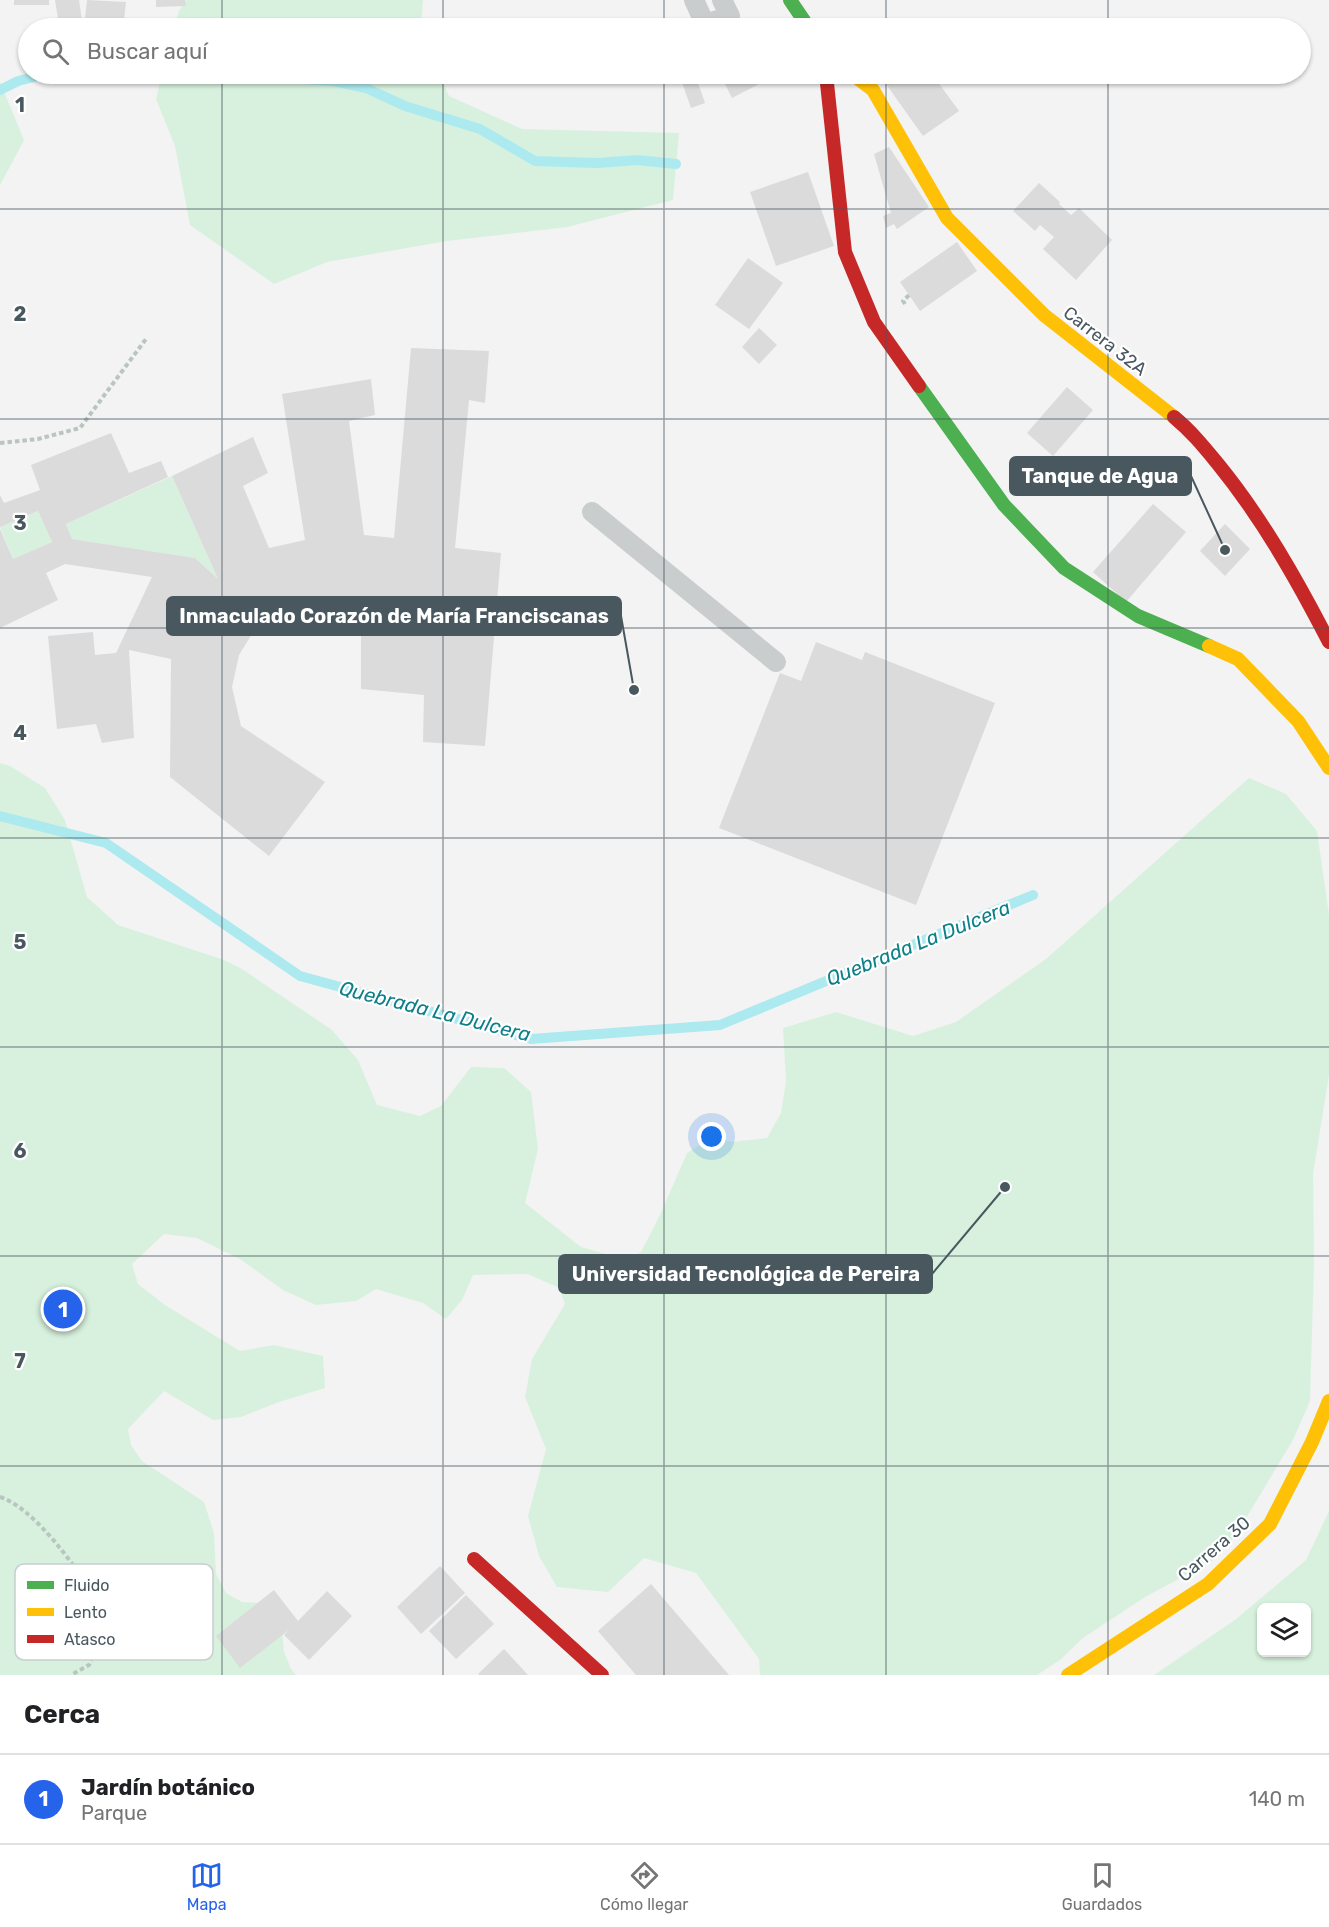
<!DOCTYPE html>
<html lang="es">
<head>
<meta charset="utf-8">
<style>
  :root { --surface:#fff; --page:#f6f6f6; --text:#202124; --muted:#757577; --line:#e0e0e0; --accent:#2563eb }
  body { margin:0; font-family:Rubik,sans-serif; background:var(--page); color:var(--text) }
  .controls { position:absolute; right:18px; bottom:18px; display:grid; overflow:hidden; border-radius:9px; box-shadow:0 2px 4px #0004 }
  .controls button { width:54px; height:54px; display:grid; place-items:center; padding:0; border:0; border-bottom:2px solid var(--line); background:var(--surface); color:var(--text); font:30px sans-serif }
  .you { position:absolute; left:712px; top:1137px; width:21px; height:21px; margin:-15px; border:4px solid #fff; border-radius:50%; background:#1a73e8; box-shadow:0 0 0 9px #1a73e833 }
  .badge { display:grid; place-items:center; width:39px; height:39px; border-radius:50%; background:var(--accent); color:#fff; font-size:20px; font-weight:700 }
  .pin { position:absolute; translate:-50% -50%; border:3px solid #fff; box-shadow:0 2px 6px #0006 }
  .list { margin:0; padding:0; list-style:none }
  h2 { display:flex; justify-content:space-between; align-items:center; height:78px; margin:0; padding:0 24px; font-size:26px }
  h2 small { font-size:20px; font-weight:400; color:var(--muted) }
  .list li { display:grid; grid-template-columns:39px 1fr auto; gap:18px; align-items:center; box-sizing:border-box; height:90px; padding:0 24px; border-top:2px solid var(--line) }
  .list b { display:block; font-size:22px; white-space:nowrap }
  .list p { margin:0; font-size:20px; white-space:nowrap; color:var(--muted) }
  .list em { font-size:20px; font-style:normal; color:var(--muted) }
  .icon { flex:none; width:33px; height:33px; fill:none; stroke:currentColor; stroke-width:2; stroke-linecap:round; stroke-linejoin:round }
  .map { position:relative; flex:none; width:1329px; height:1675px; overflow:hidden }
  .search { position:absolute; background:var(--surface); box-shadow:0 2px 4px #0004; left:18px; right:18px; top:18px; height:66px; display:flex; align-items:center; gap:15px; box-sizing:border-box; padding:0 21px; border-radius:33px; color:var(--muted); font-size:22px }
  .sheet { height:168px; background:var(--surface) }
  nav { display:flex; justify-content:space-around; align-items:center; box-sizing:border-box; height:84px; border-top:2px solid var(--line); background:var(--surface); font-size:16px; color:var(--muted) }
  nav a { display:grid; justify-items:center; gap:3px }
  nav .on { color:var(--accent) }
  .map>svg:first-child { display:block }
</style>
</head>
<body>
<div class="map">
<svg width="1329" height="1675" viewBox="0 0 1329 1675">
  <rect width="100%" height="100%" fill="#f3f3f3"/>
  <g fill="#d8f1de" fill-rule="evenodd">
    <polygon points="186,0 423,0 421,28 174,28 179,11"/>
    <polygon points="162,74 439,74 449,96 522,129 679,133 673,200 567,227 447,241 327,262 274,284 190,225 175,146 156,99"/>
    <polygon points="0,82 24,140 0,185"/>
    <polygon points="172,476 218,579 195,558 72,539 66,524"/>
    <polygon points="38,511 52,542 13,559 0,527"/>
    <polygon points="0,763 10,766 45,788 65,820 87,897 118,925 224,960 242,969 332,1030 358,1060 377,1105 420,1116 441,1106 471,1067 504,1068 531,1092 538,1149 525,1203 581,1247 627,1260 641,1252 660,1215 687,1153 712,1137 733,1142 767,1138 781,1113 786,1081 783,1028 836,1012 913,1036 956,1022 1046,959 1249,778 1286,794 1317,831 1329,915 1329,1075 1313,1174 1314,1264 1310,1401 1293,1440 1236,1535 1212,1561 1145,1597 1083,1638 1060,1660 1037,1675 760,1675 759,1659 696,1573 644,1558 608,1592 557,1587 539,1556 528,1516 546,1449 525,1397 532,1359 565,1304 559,1288 528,1274 473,1275 462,1300 446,1319 423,1303 376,1289 356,1301 316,1305 283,1290 240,1259 197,1238 164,1234 132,1264 138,1284 165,1305 240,1351 274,1345 323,1356 325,1388 279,1402 241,1417 213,1420 164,1391 128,1429 131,1445 142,1461 204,1502 214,1533 216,1574 226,1593 242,1602 261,1603 282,1630 284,1652 291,1669 296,1675 0,1675"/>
    <path d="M 1329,1511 L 1329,1675 L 1154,1675 L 1235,1620 L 1306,1560 ZM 1262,1608 L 1306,1608 L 1306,1652 L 1262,1652 Z"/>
  </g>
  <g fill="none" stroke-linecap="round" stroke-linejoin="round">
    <g stroke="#aceaef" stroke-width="10">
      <polyline points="226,74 333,81 366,88 405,106 480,129 535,161 598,163 637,160 676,164"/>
      <polyline points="0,90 18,81 46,74"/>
      <polyline points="0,816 106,843 300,976 531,1039 720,1025 1033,895"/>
    </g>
  </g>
  <g fill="#dbdbdc">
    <rect x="14" y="0" width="35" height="5"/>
    <polygon points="55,0 79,0 82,21 59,25"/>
    <polygon points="87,0 126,2 123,28 84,28"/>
    <polygon points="156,0 185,0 186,6 156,7"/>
    <polygon points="679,74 695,74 705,103 691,108"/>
    <polygon points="720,74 768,74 771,78 732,98"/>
    <polygon points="900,74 932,74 959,111 923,136 886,84"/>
    <polygon points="889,147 929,207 897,229 894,224 886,228 883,216 891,213 874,154"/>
    <polygon points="808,172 834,246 776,266 750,192"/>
    <polygon points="1039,183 1060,202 1059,204 1071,215 1079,208 1112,240 1076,280 1043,249 1054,237 1040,225 1035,231 1013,211"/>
    <polygon points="957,242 977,271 920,311 900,282"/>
    <polygon points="748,258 783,283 749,329 715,305"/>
    <polygon points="759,328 777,345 759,364 742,347"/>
    <polygon points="411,348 489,351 485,403 469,400 455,548 501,553 485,746 423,742 424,695 361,689 361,603 282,609 255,629 239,655 232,687 241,726 325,782 269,856 170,777 171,659 129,650 134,738 102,743 96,724 57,729 48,636 93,632 95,655 116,653 152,577 65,564 46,573 58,600 0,628 0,529 13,559 52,542 38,511 0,527 0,495 4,503 40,490 31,465 111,433 129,473 161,461 168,477 66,524 72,539 195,558 218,579 172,476 253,437 268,473 243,486 269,548 305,540 282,394 371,379 375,415 349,421 364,535 394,538"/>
    <polygon points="1067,387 1093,410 1053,456 1027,433"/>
    <polygon points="1153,504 1186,532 1126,602 1093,572"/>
    <polygon points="1225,524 1250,549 1225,576 1200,551"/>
    <polygon points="816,642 862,660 865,652 995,703 916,905 719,828 780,673 801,681"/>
    <polygon points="440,1566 465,1593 421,1634 397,1607"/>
    <polygon points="651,1584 729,1675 636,1675 598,1631"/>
    <polygon points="274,1590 298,1621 327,1591 352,1616 309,1660 284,1635 289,1630 240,1668 216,1636"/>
    <polygon points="466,1595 494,1624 456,1659 429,1631"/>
    <polygon points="504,1649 528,1675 479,1675 478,1674"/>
  </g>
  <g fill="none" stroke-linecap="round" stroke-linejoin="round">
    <g stroke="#b9c5c0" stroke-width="4" stroke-dasharray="4.5 3" stroke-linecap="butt">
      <polyline points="905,304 903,301 909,295"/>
      <polyline points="0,443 38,439 80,428 146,339"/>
      <path d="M 0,1497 C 32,1507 73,1562 90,1591 C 96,1603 99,1618 104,1631 L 89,1665 L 71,1675"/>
    </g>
    <g stroke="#cacdce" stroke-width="20">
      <polyline points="694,0 705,24 730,16 722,0"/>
      <polyline points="592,512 776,662"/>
    </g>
    <g stroke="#4caf50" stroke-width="14">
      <polyline points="790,0 809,28"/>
      <polyline points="919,386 1004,505 1064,568 1138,616 1209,646"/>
    </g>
    <g stroke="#ffc107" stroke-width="14">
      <polyline points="852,74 873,90 947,218 1044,315 1174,417"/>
      <polyline points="1209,646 1238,659 1298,721 1329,768"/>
      <polyline points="1068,1675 1208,1584 1270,1524 1312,1442 1329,1401"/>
    </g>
    <g stroke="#c62828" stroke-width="14">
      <polyline points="826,74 845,252 874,322 919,386"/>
      <path d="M 1174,417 C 1191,431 1204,447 1218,464 C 1262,518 1297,580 1329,642"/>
      <polyline points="474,1559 602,1675"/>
    </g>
  </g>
  <path fill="none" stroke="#49585f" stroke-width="1.5" stroke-opacity="0.55" d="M 222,0 L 222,28M 443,0 L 443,28M 664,0 L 664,28M 886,0 L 886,28M 1108,0 L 1108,28M 222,74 L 222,1675M 443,74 L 443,1675M 664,74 L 664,1675M 886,74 L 886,1675M 1108,74 L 1108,1675M 0,209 L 1329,209M 0,419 L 1329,419M 0,628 L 1329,628M 0,838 L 1329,838M 0,1047 L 1329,1047M 0,1256 L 1329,1256M 0,1466 L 1329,1466"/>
  <g text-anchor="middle" stroke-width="4.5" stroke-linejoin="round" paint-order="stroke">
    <g font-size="18" fill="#49585f" stroke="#fff">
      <text transform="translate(1105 341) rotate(38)" y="6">Carrera 32A</text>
      <text transform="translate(1214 1549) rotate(-41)" y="6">Carrera 30</text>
    </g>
    <g font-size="20" font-style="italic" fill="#0c7f88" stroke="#fff">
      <text transform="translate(918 943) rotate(-22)" y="7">Quebrada La Dulcera</text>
      <text transform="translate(435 1011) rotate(14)" y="7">Quebrada La Dulcera</text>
    </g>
  </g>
  <rect x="15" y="1564" width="198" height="96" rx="9" fill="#fff" stroke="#c8cdcf" stroke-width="1.5"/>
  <rect x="27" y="1581" width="27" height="8" fill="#4caf50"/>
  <rect x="27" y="1608" width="27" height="8" fill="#ffc107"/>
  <rect x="27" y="1635" width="27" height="8" fill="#c62828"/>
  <g font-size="16" fill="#49585f">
    <text x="64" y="1591">Fluido</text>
    <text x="64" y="1618">Lento</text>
    <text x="64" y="1645">Atasco</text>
  </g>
  <g font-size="20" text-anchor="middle" font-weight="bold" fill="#49585f" stroke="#fff" stroke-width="4.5" stroke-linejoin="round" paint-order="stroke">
    <text x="20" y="112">1</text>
    <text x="20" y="321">2</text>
    <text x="20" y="530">3</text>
    <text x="20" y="740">4</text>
    <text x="20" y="949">5</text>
    <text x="20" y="1158">6</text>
    <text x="20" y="1368">7</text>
  </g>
  <path fill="none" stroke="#49585f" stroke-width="2" d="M1225 550L1191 476M634 690L621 616M1005 1187L932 1274"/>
  <g fill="#49585f" stroke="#fff" stroke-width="2">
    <circle cx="1225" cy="550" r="6"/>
    <circle cx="634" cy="690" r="6"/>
    <circle cx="1005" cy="1187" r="6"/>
  </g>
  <g fill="#49585f" stroke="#49585f" stroke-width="2">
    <rect x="1010" y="457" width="181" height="38" rx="6"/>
    <rect x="167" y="597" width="454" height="38" rx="6"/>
    <rect x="559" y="1255" width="373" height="38" rx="6"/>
  </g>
  <g font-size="20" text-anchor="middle" font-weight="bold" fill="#fff">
    <text x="1100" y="483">Tanque de Agua</text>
    <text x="394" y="623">Inmaculado Corazón de María Franciscanas</text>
    <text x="746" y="1281">Universidad Tecnológica de Pereira</text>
  </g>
</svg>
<div class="controls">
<button><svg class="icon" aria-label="layers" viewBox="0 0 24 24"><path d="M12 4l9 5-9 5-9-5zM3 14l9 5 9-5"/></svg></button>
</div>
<div class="you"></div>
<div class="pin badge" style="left:63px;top:1309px">1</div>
<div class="search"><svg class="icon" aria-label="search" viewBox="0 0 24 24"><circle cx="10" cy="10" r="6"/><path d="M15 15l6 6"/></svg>Buscar aquí</div>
</div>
<section class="sheet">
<h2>Cerca<small></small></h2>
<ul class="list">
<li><span class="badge">1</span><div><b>Jardín botánico</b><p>Parque</p></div><em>140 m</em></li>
</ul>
</section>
<nav>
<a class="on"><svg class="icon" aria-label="map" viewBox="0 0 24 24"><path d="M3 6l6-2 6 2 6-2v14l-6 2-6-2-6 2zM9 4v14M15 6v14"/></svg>Mapa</a>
<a><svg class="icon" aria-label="directions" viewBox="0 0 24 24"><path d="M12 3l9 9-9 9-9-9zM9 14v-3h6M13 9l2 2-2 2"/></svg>Cómo llegar</a>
<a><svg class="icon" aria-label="saved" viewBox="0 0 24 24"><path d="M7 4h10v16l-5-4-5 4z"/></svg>Guardados</a>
</nav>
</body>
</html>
